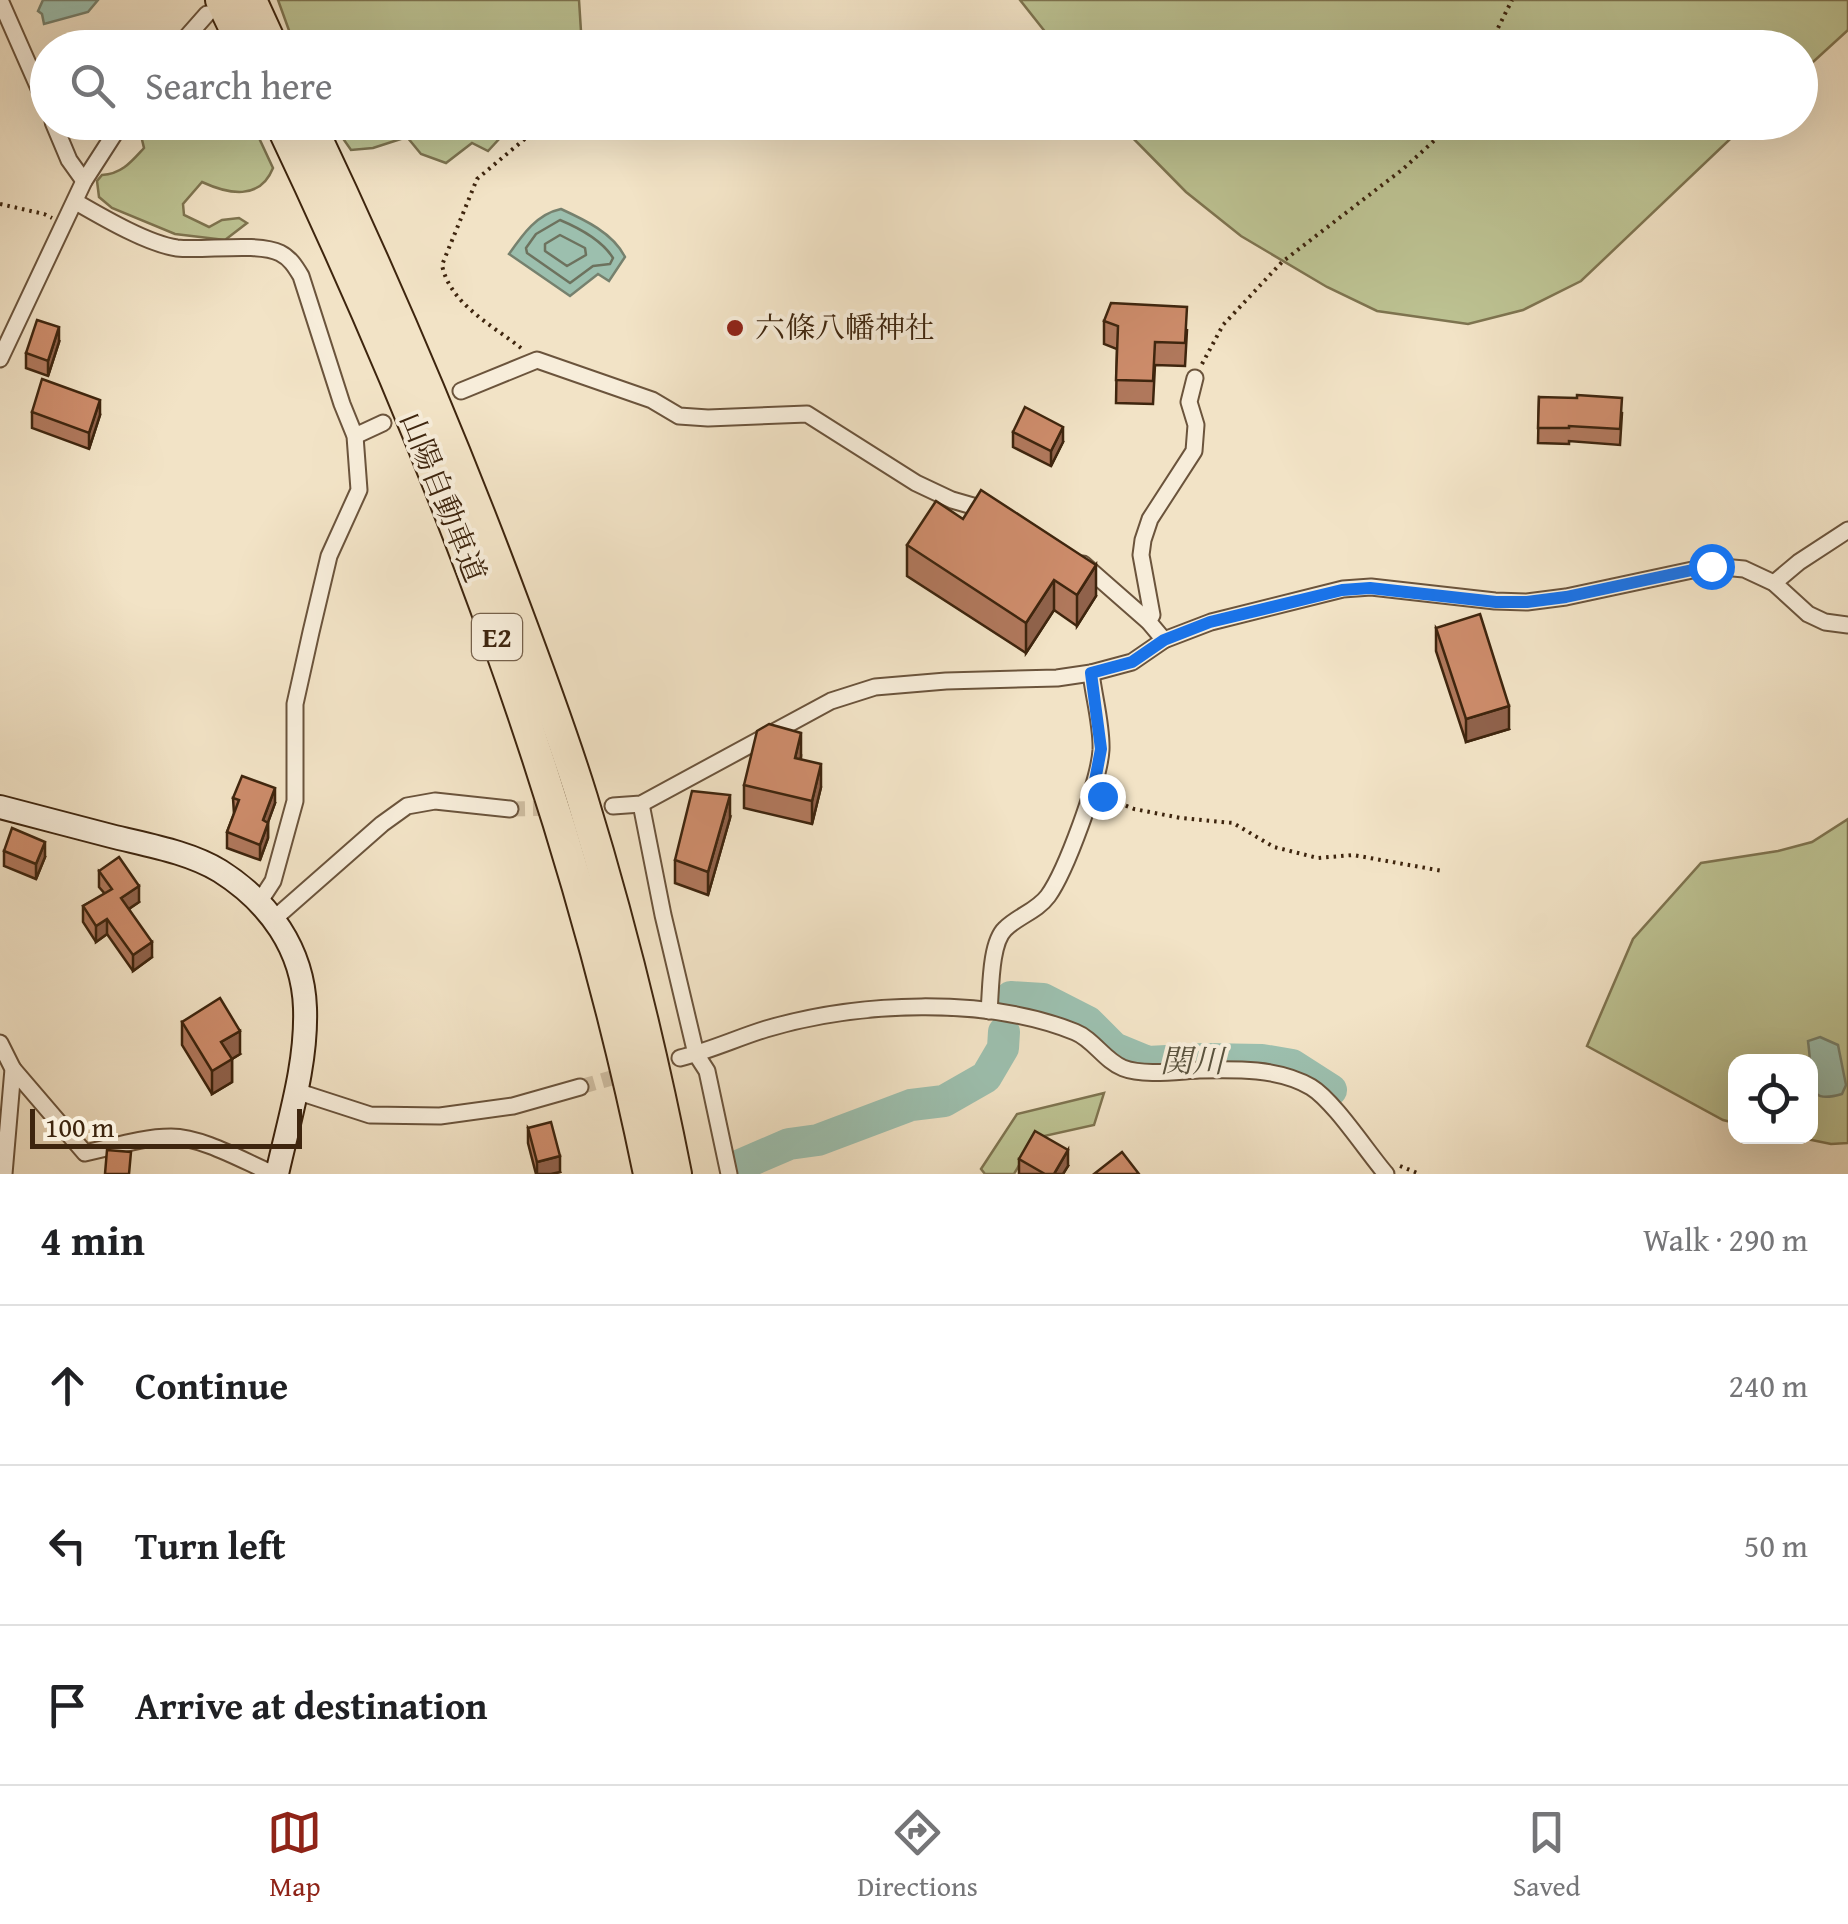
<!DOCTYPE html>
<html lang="en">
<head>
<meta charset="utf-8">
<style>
  :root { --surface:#fff; --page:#f6f6f6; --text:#202124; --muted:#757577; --line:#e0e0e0; --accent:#8f2418 }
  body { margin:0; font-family:"Gentium Book Plus","Noto Serif JP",serif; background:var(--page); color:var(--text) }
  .controls { position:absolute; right:30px; bottom:30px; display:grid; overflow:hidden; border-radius:20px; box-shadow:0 10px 40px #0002 }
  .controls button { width:90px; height:90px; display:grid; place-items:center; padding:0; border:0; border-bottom:2px solid var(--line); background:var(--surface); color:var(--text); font:50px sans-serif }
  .scale { position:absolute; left:30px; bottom:25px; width:272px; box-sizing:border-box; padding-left:10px; border:5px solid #3e250e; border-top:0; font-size:28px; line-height:35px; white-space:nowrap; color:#3e250e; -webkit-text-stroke:8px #f7edda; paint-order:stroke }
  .stop { position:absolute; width:30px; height:30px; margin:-22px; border:8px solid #1a73e8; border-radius:50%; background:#fff }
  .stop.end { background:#1a73e8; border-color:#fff; box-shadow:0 2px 10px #0008 }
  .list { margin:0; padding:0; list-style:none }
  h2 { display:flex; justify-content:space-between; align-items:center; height:130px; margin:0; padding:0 40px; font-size:42px }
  h2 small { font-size:32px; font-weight:400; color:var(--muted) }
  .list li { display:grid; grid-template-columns:65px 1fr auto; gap:30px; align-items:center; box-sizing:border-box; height:160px; padding:0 40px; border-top:2px solid var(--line) }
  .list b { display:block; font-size:38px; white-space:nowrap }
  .list em { font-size:32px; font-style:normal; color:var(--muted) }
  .icon { flex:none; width:55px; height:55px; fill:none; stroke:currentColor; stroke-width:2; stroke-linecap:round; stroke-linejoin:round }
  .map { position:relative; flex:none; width:1848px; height:1174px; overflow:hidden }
  .search { position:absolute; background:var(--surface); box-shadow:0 10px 40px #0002; left:30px; right:30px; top:30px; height:110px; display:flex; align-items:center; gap:25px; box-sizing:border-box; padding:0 35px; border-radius:55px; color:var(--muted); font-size:38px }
  .sheet { height:610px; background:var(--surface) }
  nav { display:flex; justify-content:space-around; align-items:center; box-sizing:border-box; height:140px; border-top:2px solid var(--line); background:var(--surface); font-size:28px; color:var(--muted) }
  nav a { display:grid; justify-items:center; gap:5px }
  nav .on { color:var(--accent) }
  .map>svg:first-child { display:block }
</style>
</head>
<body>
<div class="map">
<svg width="1848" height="1174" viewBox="0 0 1848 1174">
  <rect width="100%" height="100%" fill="#f2e3c6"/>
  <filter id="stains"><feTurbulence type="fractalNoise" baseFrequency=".002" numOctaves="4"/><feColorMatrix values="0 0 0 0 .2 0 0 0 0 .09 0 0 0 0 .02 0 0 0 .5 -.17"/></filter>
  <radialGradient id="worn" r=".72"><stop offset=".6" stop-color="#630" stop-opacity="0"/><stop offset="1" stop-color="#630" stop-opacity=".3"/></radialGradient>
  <g fill="#bdc393" stroke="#7e7450" stroke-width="2.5">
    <polygon points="278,0 579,0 582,47 295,47"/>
    <polygon points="1020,0 1848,0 1848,30 1801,73 1800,48 1058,48"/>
    <path d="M 138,123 L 252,123 L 273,168 C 260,201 228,194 202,182 L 183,204 L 184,215 L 209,227 L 222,220 L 239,218 L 247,223 L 225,240 L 175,234 L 112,208 L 99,197 L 97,181 L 102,175 C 122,174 132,161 144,148 Z"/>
    <polygon points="336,123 510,122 511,126 488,151 472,143 446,163 421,154 407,137 373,148 351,150 335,127"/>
    <polygon points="1118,123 1747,123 1581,281 1523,310 1468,324 1377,311 1327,287 1241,236 1186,192"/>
    <polygon points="1848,819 1848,1143 1831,1144 1797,1137 1810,1136 1810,1062 1736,1062 1735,1123 1723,1120 1587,1046 1633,939 1701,863 1778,851 1812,842"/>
    <polygon points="1104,1093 1094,1125 1035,1138 1014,1174 985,1174 981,1169 1017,1114"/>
  </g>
  <g fill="#9cbfae" stroke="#76816e" stroke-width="2.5">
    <polygon points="43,0 98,0 88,12 44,24 42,14 38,11"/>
    <path d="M 561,209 C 585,220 613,233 625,257 L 609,281 L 598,274 L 570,296 L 509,254 C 523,234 537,214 561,209 Z"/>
    <path d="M 1820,1037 L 1838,1045 L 1846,1085 L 1842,1094 C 1811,1103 1813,1091 1810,1065 C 1810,1058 1809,1049 1808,1041 Z"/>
  </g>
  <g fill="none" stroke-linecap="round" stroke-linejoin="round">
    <g stroke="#6d725e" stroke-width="2.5">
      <path d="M 560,220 C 579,228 602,240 613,258 L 610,264 L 593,266 L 570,283 L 527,253 L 526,248 L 536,234 Z"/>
      <polygon points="560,235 585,248 586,255 567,266 545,251 545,244"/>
    </g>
    <g stroke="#9cbfae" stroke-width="32">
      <polyline points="1007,1003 1011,997 1043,999 1088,1022 1114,1048 1148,1062 1204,1059 1262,1060 1292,1065 1331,1090"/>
      <polyline points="738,1166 789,1144 818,1140 911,1105 944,1101 986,1077 1003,1048 1004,1032"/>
    </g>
    <g stroke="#cebda1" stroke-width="15" stroke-dasharray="15 8" stroke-linecap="butt">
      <polyline points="510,809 559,808"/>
      <polyline points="580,1087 629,1073"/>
    </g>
    <g stroke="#6b543c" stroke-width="19">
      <g id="street">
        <polyline points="0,0 48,109"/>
        <polyline points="177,48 207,14"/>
        <polyline points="53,122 69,160 84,181"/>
        <path d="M 76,202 C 102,217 148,244 177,248 C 203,251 258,242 280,253 C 290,258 295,266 301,276 L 342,404 L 355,436 L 359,490 L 329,556 L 311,632 L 295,704 L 295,801 L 273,881 L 260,901"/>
        <polyline points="0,359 84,181 122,122"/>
        <polyline points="461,391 537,360 652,400 679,416 708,418 807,414 916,483 952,500 990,511"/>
        <polyline points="355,436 383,423"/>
        <polyline points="1083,564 1148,621 1164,640"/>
        <polyline points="1774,583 1799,562 1848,530"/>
        <polyline points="1148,621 1152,615 1141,555 1143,540 1150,519 1194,451 1196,425 1189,402 1195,378"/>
        <polyline points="641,804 663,915 696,1054 707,1071 729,1174"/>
        <polyline points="613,806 641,804 831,701 875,687 946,681 1057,678 1091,673 1132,662 1164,640 1211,622 1343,589 1371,587 1495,601 1527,602 1566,597 1711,566 1744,569 1774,583 1808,614 1825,622 1848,625"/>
        <polyline points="275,918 382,824 407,806 435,801 510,809"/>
        <path d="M 989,1011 C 991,990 990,943 1005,929 C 1018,916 1037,911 1048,896 C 1066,871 1099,781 1101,750 C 1102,726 1094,698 1091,673"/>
        <polyline points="0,1043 13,1069 4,1174"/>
        <path d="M 680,1058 C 709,1051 737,1038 766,1029 C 857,1002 986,996 1075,1032 C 1093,1039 1105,1061 1123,1068 C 1143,1076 1178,1071 1199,1070 C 1236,1069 1279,1068 1311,1087 C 1334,1101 1367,1152 1386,1174"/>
        <path d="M 13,1069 L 85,1153 C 113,1147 142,1137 171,1137 C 203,1137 245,1162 274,1174"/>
        <polyline points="296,1091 370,1115 440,1116 513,1106 580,1087"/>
      </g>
    </g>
    <g stroke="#3e250e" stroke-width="26">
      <path id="secondary" d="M 0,807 C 37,817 74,826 111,836 C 147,845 189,852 220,871 C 269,902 303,949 305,1008 C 307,1064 289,1120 277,1174"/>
    </g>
    <g stroke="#3e250e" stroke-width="34">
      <g id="highway">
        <polyline points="221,0 244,48"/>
        <polyline points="251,0 273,48"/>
        <path d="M 280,122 C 440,459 574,808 649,1174"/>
        <path d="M 309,122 C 384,280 453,441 514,605 C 538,669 562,733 582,798 C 620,922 651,1047 676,1174"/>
      </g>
    </g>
    <g stroke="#3e250e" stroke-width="4" stroke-dasharray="2.5 5" stroke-linecap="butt">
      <polyline points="1488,48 1512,0"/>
      <polyline points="0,204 44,214 52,218"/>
      <path d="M 521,348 C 492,325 450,304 442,265 L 477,179 L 545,122"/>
      <polyline points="1202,364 1223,325 1282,262 1403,169 1447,129 1450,122"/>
      <polyline points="1105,797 1134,809 1181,818 1233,823 1274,847 1318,858 1353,855 1443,871"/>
      <polyline points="1400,1166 1420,1174"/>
    </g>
    <use href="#street" stroke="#f7edda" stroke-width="15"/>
    <use href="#secondary" stroke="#f7edda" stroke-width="22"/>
    <use href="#highway" stroke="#f2e3c6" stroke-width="30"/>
  </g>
  <g fill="#b0785c" stroke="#3e250e" stroke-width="2.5">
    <polygon points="1104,321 1187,330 1185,366 1155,365 1153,404 1116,403 1117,349 1104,344"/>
    <polygon points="59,342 48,376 26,368 26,353"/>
    <polygon points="1539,397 1622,413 1620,445 1569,441 1569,444 1538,443"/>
    <polygon points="32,412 100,415 89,449 32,428"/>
    <polygon points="1013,432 1063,442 1051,466 1013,447"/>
    <polygon points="963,519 1096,596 1077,626 1054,610 1026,653 907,576 907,545"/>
    <polygon points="1436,628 1509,729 1466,742 1436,651"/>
    <polygon points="801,756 801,759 821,787 812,824 744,808 744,785"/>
    <polygon points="233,798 275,803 268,822 268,838 260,860 227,848 227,832 234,814"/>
    <polygon points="730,818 708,895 675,883 675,860"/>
    <polygon points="4,851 45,857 36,879 4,866"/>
    <polygon points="99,871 139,902 129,909 152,957 133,971 107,934 96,942 83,922 83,906 105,894 99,887"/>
    <polygon points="182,1022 240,1054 232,1059 232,1082 212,1094 182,1045"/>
    <polygon points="528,1128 560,1172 551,1174 536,1174 528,1143"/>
    <polygon points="1019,1159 1068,1166 1063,1174 1019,1174"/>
  </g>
  <g fill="#90624b" stroke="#3e250e" stroke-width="2.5">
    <polygon points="59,327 59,342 48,376 48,361"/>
    <polygon points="100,400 100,415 89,449 89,433"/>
    <polygon points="1063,427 1063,442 1051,466 1051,451"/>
    <polygon points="1096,565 1096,596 1077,626 1077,595"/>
    <polygon points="1054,580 1054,610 1026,653 1026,623"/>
    <polygon points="1509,706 1509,729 1466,742 1466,719"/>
    <polygon points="801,733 801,756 795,781 795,758"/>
    <polygon points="821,764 821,787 812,824 812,801"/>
    <polygon points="275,788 275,803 263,836 263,820"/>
    <polygon points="730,795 730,818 708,895 708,872"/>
    <polygon points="268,823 268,838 260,860 260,845"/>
    <polygon points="45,842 45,857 36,879 36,864"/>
    <polygon points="139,886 139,902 121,914 121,898"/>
    <polygon points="107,919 107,934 96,942 96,926"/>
    <polygon points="152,942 152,957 133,971 133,955"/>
    <polygon points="240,1031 240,1054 232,1059 232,1082 212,1094 212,1071 221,1042"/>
    <polygon points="1068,1150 1068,1166 1063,1174 1054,1174"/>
    <polygon points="560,1156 560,1172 551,1174 537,1174 537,1162"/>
  </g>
  <g fill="#cd8c6b" stroke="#3e250e" stroke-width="2.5">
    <polygon points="1111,303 1187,307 1185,343 1155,342 1153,381 1116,380 1118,326 1104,321"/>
    <polygon points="37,320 59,327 48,361 26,353"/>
    <polygon points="42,379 100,400 89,433 32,412"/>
    <polygon points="1577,395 1622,398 1620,429 1569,426 1569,428 1538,428 1539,397 1577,398"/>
    <polygon points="1025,407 1063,427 1051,451 1013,432"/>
    <polygon points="981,490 1096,565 1077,595 1054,580 1026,623 907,545 936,501 963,519"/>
    <polygon points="1480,614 1509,706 1466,719 1436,628"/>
    <polygon points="769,724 801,733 795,758 821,764 812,801 744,785 757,731"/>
    <polygon points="242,776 275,788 263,820 268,823 260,845 227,832 239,800 233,798"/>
    <polygon points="692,791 730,795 708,872 675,860"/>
    <polygon points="12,828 45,842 36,864 4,851"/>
    <polygon points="119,857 139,886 121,898 152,942 133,955 107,919 96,926 83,906 112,889 99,871"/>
    <polygon points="220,998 240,1031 221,1042 232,1059 212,1071 182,1022"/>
    <polygon points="551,1122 560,1156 537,1162 528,1128"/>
    <polygon points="1035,1131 1068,1150 1054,1174 1045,1174 1019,1159"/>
    <polygon points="107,1150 131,1152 129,1174 105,1174"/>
    <polygon points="1122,1152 1139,1174 1094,1174"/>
  </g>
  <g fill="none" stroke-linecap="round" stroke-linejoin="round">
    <polyline stroke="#1a73e8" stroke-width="12" points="1102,796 1094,786 1101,749 1091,673 1132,662 1164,640 1210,622 1342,590 1370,588 1496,602 1527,602 1566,597 1711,566"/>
  </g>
  <circle fill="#8f2418" stroke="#f7edda" stroke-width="4" cx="735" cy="328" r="10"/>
  <g text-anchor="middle" stroke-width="8" stroke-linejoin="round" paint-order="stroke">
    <rect fill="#f7edda" stroke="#76614b" stroke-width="2.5" x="472" y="614" width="50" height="46" rx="8"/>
    <g font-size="28" font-weight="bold" fill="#3e250e">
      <text x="497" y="647">E2</text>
    </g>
    <g font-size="30" fill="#3e250e" stroke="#f7edda" text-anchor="start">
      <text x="755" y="338">六條八幡神社</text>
    </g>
    <g font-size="30" fill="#3e250e" stroke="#f7edda">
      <text transform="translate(443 497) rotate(68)" y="10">山陽自動車道</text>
    </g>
    <g font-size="32" font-style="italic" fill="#5a533e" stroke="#f7edda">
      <text x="1192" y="1072">関川</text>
    </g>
  </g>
  <rect width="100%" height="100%" filter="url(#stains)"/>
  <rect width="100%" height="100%" fill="url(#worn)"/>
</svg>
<div class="controls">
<button><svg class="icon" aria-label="locate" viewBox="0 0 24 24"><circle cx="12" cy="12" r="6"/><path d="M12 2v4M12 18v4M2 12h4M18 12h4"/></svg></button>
</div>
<div class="scale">100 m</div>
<div class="stop" style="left:1711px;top:566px"></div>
<div class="stop end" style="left:1102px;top:796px"></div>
<div class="search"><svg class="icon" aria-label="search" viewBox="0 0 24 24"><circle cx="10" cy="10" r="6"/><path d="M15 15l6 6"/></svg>Search here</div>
</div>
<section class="sheet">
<h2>4 min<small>Walk · 290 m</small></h2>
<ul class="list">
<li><svg class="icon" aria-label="ahead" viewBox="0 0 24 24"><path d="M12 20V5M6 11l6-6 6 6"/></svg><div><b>Continue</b></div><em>240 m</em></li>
<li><svg class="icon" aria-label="left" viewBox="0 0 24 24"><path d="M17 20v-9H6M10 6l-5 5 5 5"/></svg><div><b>Turn left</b></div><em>50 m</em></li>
<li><svg class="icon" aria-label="arrive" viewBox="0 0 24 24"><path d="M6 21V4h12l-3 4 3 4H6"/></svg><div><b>Arrive at destination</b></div></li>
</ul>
</section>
<nav>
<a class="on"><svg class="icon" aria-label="map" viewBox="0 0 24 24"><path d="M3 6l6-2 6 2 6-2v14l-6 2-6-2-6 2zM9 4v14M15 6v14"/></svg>Map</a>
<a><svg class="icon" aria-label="directions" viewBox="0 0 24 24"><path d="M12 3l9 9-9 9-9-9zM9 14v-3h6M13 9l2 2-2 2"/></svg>Directions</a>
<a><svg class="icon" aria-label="saved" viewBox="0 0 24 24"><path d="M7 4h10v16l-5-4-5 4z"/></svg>Saved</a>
</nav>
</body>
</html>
